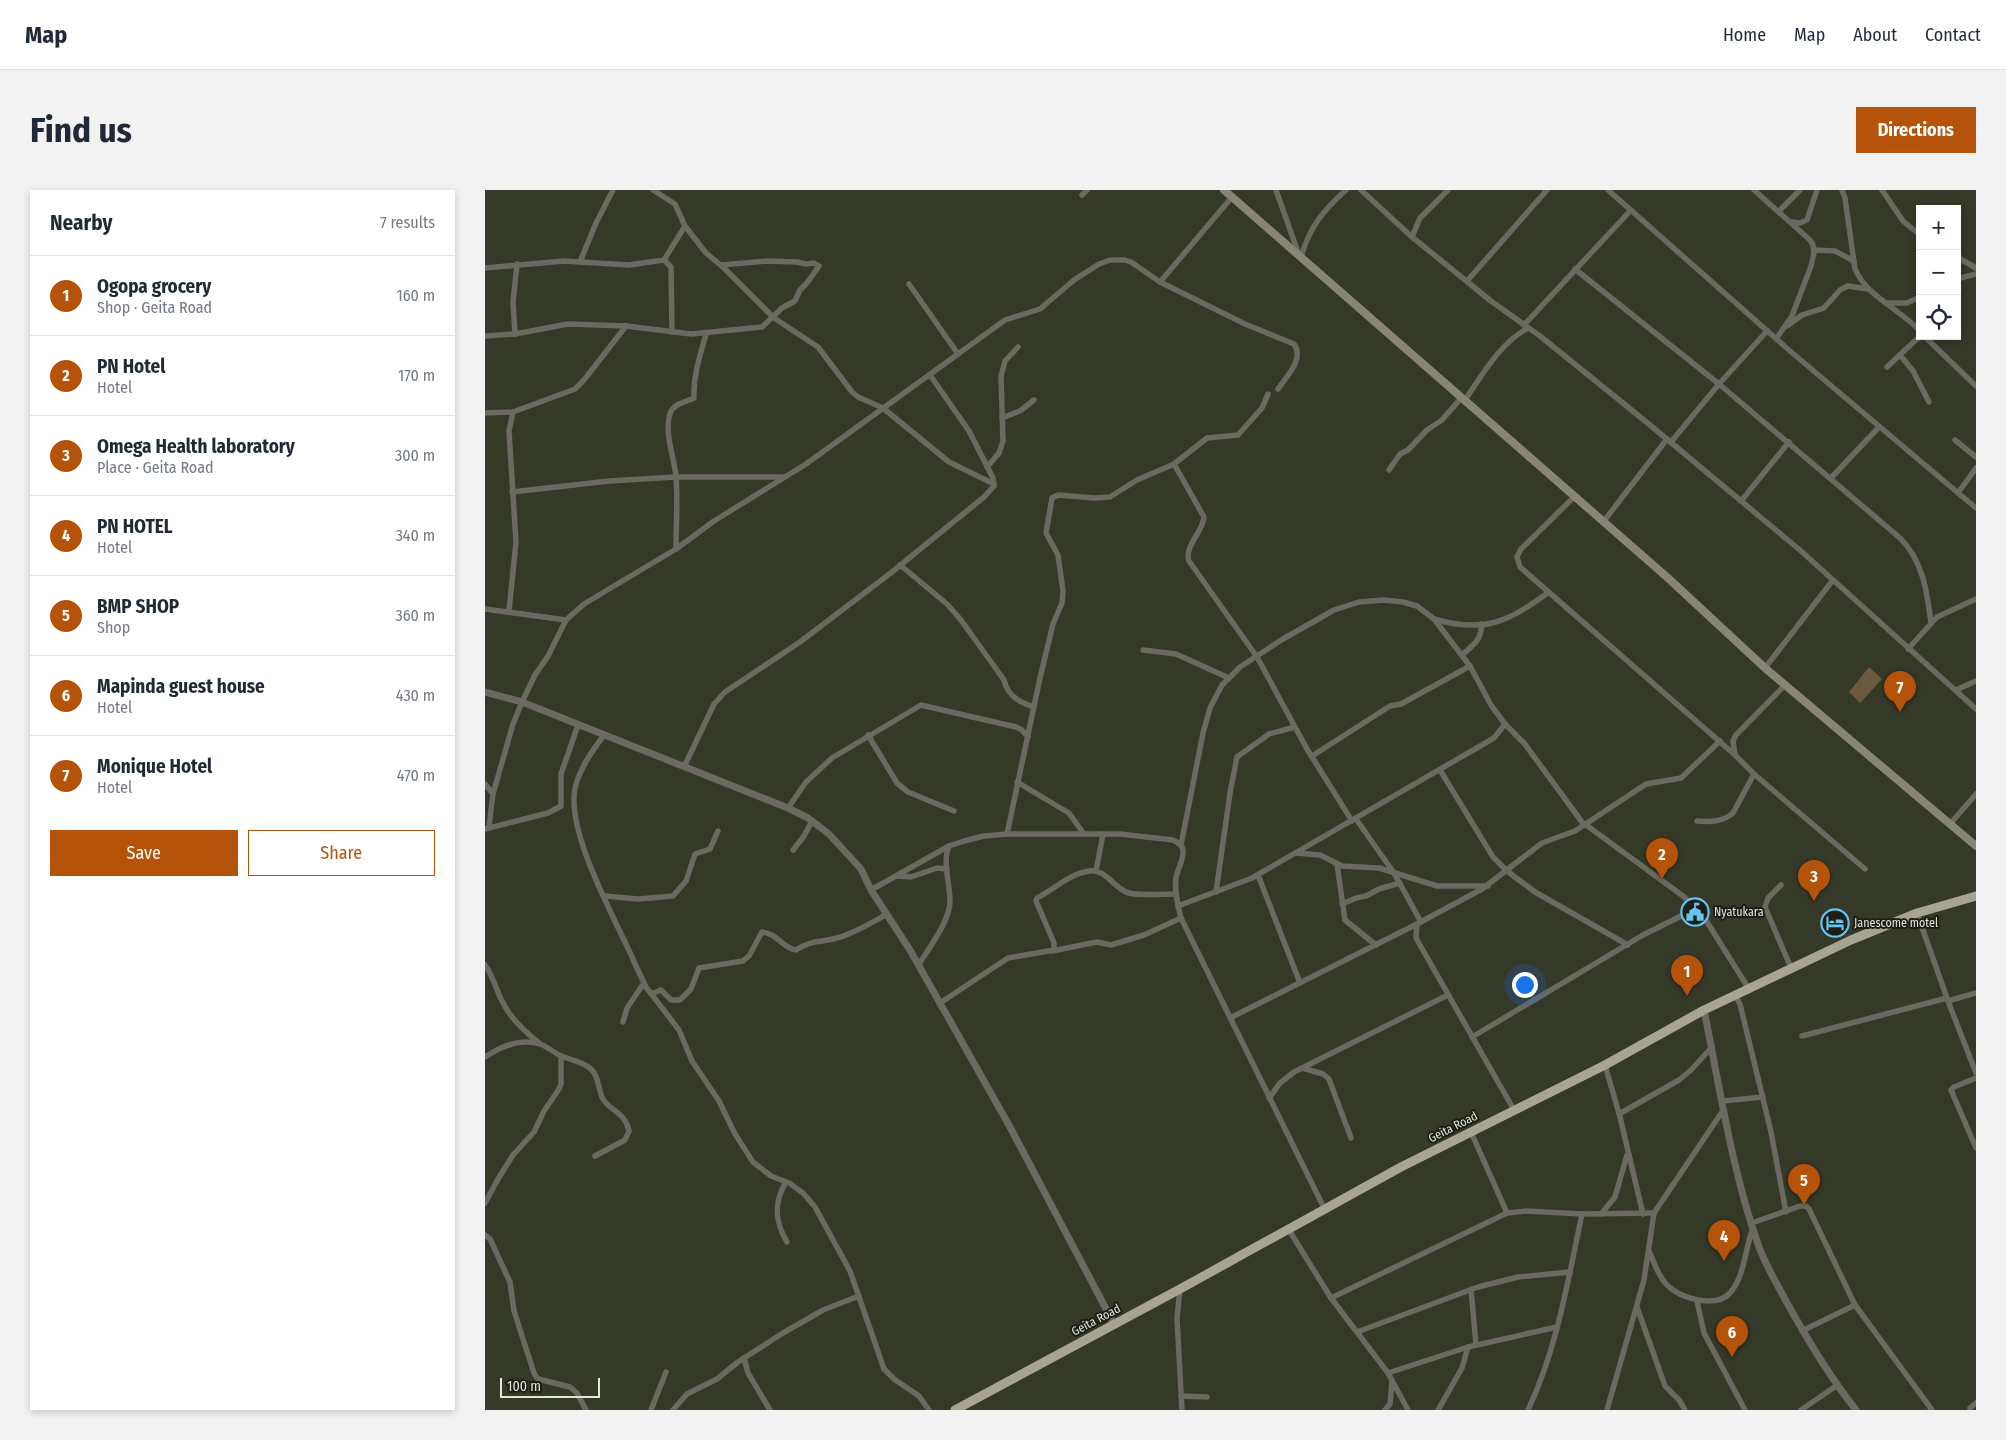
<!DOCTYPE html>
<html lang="en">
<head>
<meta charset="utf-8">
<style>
  :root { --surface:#fff; --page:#f2f2f3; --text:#1f2937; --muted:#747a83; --line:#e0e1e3; --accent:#b45309 }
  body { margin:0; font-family:"Fira Sans Condensed",sans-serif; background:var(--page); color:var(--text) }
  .controls { position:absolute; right:15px; top:15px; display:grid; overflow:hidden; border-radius:0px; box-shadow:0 2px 8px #0003 }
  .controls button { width:45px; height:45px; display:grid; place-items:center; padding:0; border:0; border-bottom:1px solid var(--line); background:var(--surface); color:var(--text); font:25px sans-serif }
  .scale { position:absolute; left:15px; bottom:12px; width:100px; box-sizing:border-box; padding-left:5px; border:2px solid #e2e5db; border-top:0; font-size:14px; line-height:18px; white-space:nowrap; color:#e2e5db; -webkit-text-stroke:4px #1d1f17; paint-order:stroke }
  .you { position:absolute; left:1039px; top:794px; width:18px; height:18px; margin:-12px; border:4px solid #fff; border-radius:50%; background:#1a73e8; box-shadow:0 0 0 8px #1a73e833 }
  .badge { display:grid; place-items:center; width:32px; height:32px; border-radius:50%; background:var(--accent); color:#fff; font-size:16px; font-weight:700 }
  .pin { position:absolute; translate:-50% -41px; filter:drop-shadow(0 1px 2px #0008) }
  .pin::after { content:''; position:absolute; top:26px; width:18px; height:15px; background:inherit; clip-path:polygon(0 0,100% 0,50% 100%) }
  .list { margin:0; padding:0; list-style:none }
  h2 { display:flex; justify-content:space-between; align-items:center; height:65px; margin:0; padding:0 20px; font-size:21px }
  h2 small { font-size:16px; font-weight:400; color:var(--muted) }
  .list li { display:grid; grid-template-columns:32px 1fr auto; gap:15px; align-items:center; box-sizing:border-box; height:80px; padding:0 20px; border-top:1px solid var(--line) }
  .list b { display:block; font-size:19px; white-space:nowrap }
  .list p { margin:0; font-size:16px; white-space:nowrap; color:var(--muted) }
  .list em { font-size:16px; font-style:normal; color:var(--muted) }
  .actions { display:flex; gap:10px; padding:15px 20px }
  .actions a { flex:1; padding:11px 0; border:1px solid var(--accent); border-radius:0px; text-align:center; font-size:18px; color:var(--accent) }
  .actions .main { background:var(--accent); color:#fff }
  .icon { flex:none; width:28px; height:28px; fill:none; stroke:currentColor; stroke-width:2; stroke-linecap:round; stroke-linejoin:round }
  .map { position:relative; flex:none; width:1491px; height:1220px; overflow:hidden; border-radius:0px }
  header { display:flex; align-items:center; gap:30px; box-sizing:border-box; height:70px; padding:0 25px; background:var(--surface); border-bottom:1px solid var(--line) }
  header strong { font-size:24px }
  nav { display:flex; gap:28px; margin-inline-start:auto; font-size:18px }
  .intro { display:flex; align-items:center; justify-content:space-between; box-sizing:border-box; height:120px; padding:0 30px }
  h1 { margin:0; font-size:35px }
  .button { padding:12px 22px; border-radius:0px; background:var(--accent); color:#fff; font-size:18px; font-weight:700 }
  main { display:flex; gap:30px; padding:0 30px }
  aside { flex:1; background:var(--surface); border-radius:0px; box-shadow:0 2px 8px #0003 }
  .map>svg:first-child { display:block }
</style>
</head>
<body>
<header>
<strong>Map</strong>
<nav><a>Home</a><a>Map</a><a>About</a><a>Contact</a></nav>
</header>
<div class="intro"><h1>Find us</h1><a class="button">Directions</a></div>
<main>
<aside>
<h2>Nearby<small>7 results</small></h2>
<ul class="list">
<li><span class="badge">1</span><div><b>Ogopa grocery</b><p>Shop · Geita Road</p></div><em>160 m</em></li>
<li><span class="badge">2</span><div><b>PN Hotel</b><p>Hotel</p></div><em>170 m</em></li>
<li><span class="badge">3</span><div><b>Omega Health laboratory</b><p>Place · Geita Road</p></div><em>300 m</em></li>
<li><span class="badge">4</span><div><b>PN HOTEL</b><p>Hotel</p></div><em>340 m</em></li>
<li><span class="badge">5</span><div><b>BMP SHOP</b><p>Shop</p></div><em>360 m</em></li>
<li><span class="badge">6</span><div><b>Mapinda guest house</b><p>Hotel</p></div><em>430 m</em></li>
<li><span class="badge">7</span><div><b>Monique Hotel</b><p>Hotel</p></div><em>470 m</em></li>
</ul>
<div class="actions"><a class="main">Save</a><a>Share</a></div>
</aside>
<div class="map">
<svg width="1491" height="1220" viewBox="0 0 1491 1220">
  <rect width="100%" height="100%" fill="#353928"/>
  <polygon fill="#6d5a3e" points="1384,477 1397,489 1375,513 1364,502"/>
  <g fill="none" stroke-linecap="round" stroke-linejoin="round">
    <g stroke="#6b6961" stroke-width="5.5">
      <polyline points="168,0 190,14 200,36 221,63 239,78 289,128 333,157 367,202 373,207 398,218 464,272 509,294"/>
      <polyline points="791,0 814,65"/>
      <polyline points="876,0 927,47 1006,111 1055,146 1165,235 1316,361 1491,519"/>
      <polyline points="1123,0 1305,161 1491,318"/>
      <polyline points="1269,0 1325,50 1328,55 1329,63 1326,76 1307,126 1291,149"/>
      <path d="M 1357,0 L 1360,8 L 1370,79 C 1382,107 1415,119 1435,141"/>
      <polyline points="1397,0 1418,31 1435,45"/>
      <polyline points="597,5 602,0"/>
      <polyline points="1294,21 1315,0"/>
      <polyline points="1307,32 1315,33 1322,30 1332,0"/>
      <polyline points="927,47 935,28 963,0"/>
      <polyline points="1329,60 1350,61 1369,71"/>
      <path d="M 816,67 C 825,36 838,21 861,0"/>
      <polyline points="1472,67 1491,78"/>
      <polyline points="95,72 111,33 128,0"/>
      <polyline points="0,78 79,71 144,75 179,70"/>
      <path d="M 1090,79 L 1234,194 L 1415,348 C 1438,371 1442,401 1446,433"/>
      <polyline points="1472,89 1491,84"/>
      <polyline points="982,91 1062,0"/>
      <polyline points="675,92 747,7"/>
      <polyline points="424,94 473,164"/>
      <polyline points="1403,113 1422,113 1435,107"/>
      <polyline points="1039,135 1146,20"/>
      <polyline points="1302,136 1317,125 1339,118 1355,100 1363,96 1383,99"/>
      <polyline points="187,142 186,77 179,70 200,36"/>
      <polyline points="30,144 28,112 32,74"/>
      <polyline points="0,146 30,144 83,134 141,136 206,144 277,137 297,118 310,111 315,100 322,93 334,76 329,73 321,74 312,72 282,71 236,75"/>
      <polyline points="1439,146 1491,196"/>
      <polyline points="1415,165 1428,181 1444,212"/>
      <polyline points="1402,177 1435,146"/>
      <path d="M 980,210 C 997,185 1015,153 1043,138"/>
      <polyline points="0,223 28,222 90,199 99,190 141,136"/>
      <polyline points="517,228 535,221 549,210"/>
      <polyline points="1470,250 1491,267"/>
      <polyline points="1186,252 1234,194 1282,141"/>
      <path d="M 689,274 L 719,327 C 718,342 699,356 704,371 L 772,467 L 822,559 L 867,631"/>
      <polyline points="502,277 514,263 518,251 516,186 520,171 533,157"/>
      <polyline points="904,280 915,264 923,260 942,240 957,230 977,207"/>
      <polyline points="1346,288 1394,237"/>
      <polyline points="27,302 124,291 191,287 297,287"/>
      <polyline points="1473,303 1491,278"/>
      <polyline points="1090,306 1036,359 1032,367 1035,377 1250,565 1269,584 1380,679"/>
      <polyline points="1256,311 1304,252"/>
      <polyline points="1119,331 1182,249"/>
      <path d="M 191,359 C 191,335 193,310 191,286 C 189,267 178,240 186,221 C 191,213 201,212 209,208 C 208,186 215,166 221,144"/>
      <path d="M 415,375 L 462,414 L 476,430 L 519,490 C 522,505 535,513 549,517"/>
      <polyline points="0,419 81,430"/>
      <polyline points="24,421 31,352 24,241 28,222"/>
      <path d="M 949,429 C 1000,444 1024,431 1064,402"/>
      <polyline points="1423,459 1452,427 1491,409"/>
      <polyline points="658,460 691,464 744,488"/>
      <path d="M 977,465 C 987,456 998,449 996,434"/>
      <polyline points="1280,478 1348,390"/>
      <polyline points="1471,500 1491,491"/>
      <path d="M 119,545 C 107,561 95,578 90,598 C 81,645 132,731 151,776 L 161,797 L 194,840 L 207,871 L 234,911 L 250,944 L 268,972 L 286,986 L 304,993 L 318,1003 L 330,1017 L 365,1081 L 399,1179 L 409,1189 L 434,1206 L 444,1220"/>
      <polyline points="383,545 412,593 423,602 469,621"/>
      <polyline points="1250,565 1248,551 1251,545 1300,495"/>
      <polyline points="827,566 905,516 916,514 985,476"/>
      <polyline points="199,577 229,514 240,502 315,452 407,382 499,307 509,296 508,288 484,241 445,185"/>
      <polyline points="955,580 1008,667 1022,681 1050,702 1143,755"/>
      <polyline points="532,592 584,623 599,644"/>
      <polyline points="0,594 8,604"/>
      <polyline points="303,618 321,592 347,568 436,515 531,537 537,540 543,547"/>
      <polyline points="871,629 909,683 936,732"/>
      <path d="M 1212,631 C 1225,632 1238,632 1248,623 L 1269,584"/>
      <polyline points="1465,634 1491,604"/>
      <path d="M 4,637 L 8,604 L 28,534 L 37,512 L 50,485 L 63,466 L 81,430 L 99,414 L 191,359 L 229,331 L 321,274 L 520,130 L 555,119 L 589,90 L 614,74 L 625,70 L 640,70 L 646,72 L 675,92 L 760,134 L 809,154 C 820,169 801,187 793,199"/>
      <polyline points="0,639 63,623 76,616 76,584 93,535"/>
      <polyline points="522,644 555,488 568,434 577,413 578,401 573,365 561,343 567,308 573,305 610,308 625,307 652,290 689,274 722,248 753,245 777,218 783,204"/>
      <polyline points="696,655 718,543 725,518 737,495 755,477 798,449 849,420 874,412 899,410 918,412 932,416 949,429 985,476 1006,515 1020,534 1039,553 1097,632 1198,706 1217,724 1264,799"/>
      <polyline points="308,660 319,646 327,631"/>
      <polyline points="811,663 835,665 857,676 894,678 952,696 1003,696"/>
      <polyline points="852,674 860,730 891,755"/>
      <polyline points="611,681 618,644"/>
      <polyline points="773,685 815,793"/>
      <polyline points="412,686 426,687 452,678 462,679"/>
      <polyline points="1296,695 1283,708 1280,717 1306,778"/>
      <path d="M 386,700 L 464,656 L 479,651 L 499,646 L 522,644 L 635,644 L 688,650 C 693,653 698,655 698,661 C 699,670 692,680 691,688 C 689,701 693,715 696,728 L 840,1020"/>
      <polyline points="731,702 745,603 752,567 784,544 810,537"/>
      <polyline points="120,706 153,709 188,706 201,691 210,664 225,659 233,641"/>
      <polyline points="857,714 871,708 881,706 894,699 915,693"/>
      <polyline points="693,716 767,688 1009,548 1020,534"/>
      <polyline points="1432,723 1463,811 1491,883"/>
      <polyline points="932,734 931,748 1029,920"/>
      <polyline points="567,761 612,752 626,755 659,745 696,728"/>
      <path d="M 434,774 C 444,758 465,731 465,711 C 465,693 457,672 464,656"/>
      <path d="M 0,775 C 8,786 11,799 17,811 C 25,828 39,841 53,852"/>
      <path d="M 166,804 L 176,800 L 186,810 L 195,810 L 206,799 L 214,778 L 258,771 L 264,766 L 277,742 C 292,743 299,759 311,760 C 328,749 335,753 352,748 C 370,743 386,733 402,724"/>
      <polyline points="1250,805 1255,814 1286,942 1301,1022"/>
      <polyline points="1463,811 1491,803"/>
      <path d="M 455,813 L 523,768 L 569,760 L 569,753 L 551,711 L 552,708 C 570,699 584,684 604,681 C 621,678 630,700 644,703 C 654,706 680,704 691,704"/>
      <polyline points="745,828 932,734 997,699 1057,653 1090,641 1161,594 1196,588 1235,551"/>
      <polyline points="138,832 142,818 159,793"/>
      <polyline points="1317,846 1462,808"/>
      <polyline points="987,847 1158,745 1212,718"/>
      <path d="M 0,867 C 15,857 36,848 55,854 C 63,857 70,864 79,867 C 89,871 99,872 107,880 C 114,887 113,900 118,909 C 125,921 140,922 144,941 L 140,950 L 110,966"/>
      <polyline points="1120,875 1135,927 1158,1024"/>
      <polyline points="817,878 838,884 844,889 866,948"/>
      <polyline points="1491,888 1469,897 1466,900 1491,958"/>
      <polyline points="784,908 795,893 809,882 963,805"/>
      <polyline points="1238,911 1278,907"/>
      <polyline points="1134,924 1194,890 1206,880 1227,857"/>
      <polyline points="986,942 1022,1023"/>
      <path d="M 301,992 C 288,1013 290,1032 302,1052"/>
      <polyline points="0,1013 13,989 28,965 49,942 59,921 74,899 76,894 76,866"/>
      <polyline points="1116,1024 1130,1007 1142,965"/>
      <polyline points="1267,1033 1315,1016 1321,1016 1324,1019 1370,1115 1447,1220"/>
      <polyline points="804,1040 846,1108 903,1183 923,1220"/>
      <polyline points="0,1045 5,1049 25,1092 29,1121 49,1183 52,1188 57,1190 85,1197 92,1203 101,1220"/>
      <path d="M 1164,1061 C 1169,1072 1173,1086 1182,1095 C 1195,1108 1230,1119 1245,1103 C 1260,1086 1260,1058 1268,1038"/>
      <polyline points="695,1099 692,1128 697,1220"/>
      <polyline points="986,1099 991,1155"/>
      <polyline points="846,1108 1022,1023 1041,1021 1097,1024 1169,1023"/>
      <polyline points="1212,1111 1219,1143 1260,1220"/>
      <polyline points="1152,1117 1180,1196 1194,1210 1200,1220"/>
      <polyline points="1317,1141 1370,1115"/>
      <polyline points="872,1142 993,1097 1033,1087 1085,1082"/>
      <polyline points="259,1168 263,1183 285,1220"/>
      <polyline points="903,1183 983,1157 1072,1137"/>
      <polyline points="696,1206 722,1207"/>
      <polyline points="1485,1218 1491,1213"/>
      <polyline points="166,1220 181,1182"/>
      <polyline points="188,1220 202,1204 232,1189 253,1172 298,1143 338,1120 374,1106"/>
      <polyline points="900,1220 905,1214 907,1191"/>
      <polyline points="953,1220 977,1178 983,1157"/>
      <path d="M 1043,1220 C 1072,1159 1083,1090 1097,1024"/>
      <polyline points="1122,1220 1159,1090 1169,1023 1239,919"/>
      <polyline points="1316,1220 1351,1196"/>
    </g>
    <g stroke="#6b6961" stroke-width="7">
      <polyline points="0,502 37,512 303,618 323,628 344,644 376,679 386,700 425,760 525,937 629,1134"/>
      <path d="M 1219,820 C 1235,899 1247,981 1274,1057 C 1281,1076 1292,1094 1301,1111 C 1322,1149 1344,1186 1371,1220"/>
    </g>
    <polyline stroke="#888578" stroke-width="8" points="739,0 1183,388 1280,478 1491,656"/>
    <polyline stroke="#a8a492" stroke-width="9" points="470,1220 695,1099 916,977 1120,875 1219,820 1366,750 1432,723 1491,706"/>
  </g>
  <defs>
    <g id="civic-ring" transform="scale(1.4375)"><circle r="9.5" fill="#1d1f17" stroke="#65c5ee" stroke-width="1.5"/><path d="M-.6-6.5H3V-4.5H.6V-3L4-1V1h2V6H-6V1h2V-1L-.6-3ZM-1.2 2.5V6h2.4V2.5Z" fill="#65c5ee"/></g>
    <g id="hotel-ring" transform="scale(1.4375)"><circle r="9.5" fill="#1d1f17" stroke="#65c5ee" stroke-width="1.5"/><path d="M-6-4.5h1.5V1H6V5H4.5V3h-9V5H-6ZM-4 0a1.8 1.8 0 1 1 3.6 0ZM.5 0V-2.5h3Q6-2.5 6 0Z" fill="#65c5ee"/></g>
  </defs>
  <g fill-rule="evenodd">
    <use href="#civic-ring" x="1210" y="722"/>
    <use href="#hotel-ring" x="1350" y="733"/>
  </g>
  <g text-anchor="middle" stroke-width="4" stroke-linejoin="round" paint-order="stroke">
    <g font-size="12" fill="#e2e5db" stroke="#1d1f17" text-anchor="start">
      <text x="1229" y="726">Nyatukara</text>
      <text x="1369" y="737">Janescome motel</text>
    </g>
    <g font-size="12" fill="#e2e5db" stroke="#1d1f17">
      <text transform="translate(968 937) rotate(-27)" y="4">Geita Road</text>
      <text transform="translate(611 1130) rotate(-28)" y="4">Geita Road</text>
    </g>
  </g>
</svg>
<div class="controls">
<button>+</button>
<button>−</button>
<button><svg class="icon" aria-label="locate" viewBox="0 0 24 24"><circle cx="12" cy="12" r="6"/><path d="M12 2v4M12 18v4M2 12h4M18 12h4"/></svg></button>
</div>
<div class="scale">100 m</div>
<div class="you"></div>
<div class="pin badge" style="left:1202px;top:806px">1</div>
<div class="pin badge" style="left:1177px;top:689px">2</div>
<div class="pin badge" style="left:1329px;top:711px">3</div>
<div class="pin badge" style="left:1239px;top:1071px">4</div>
<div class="pin badge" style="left:1319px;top:1015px">5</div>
<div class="pin badge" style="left:1247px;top:1167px">6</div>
<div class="pin badge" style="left:1415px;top:522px">7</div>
</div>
</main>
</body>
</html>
